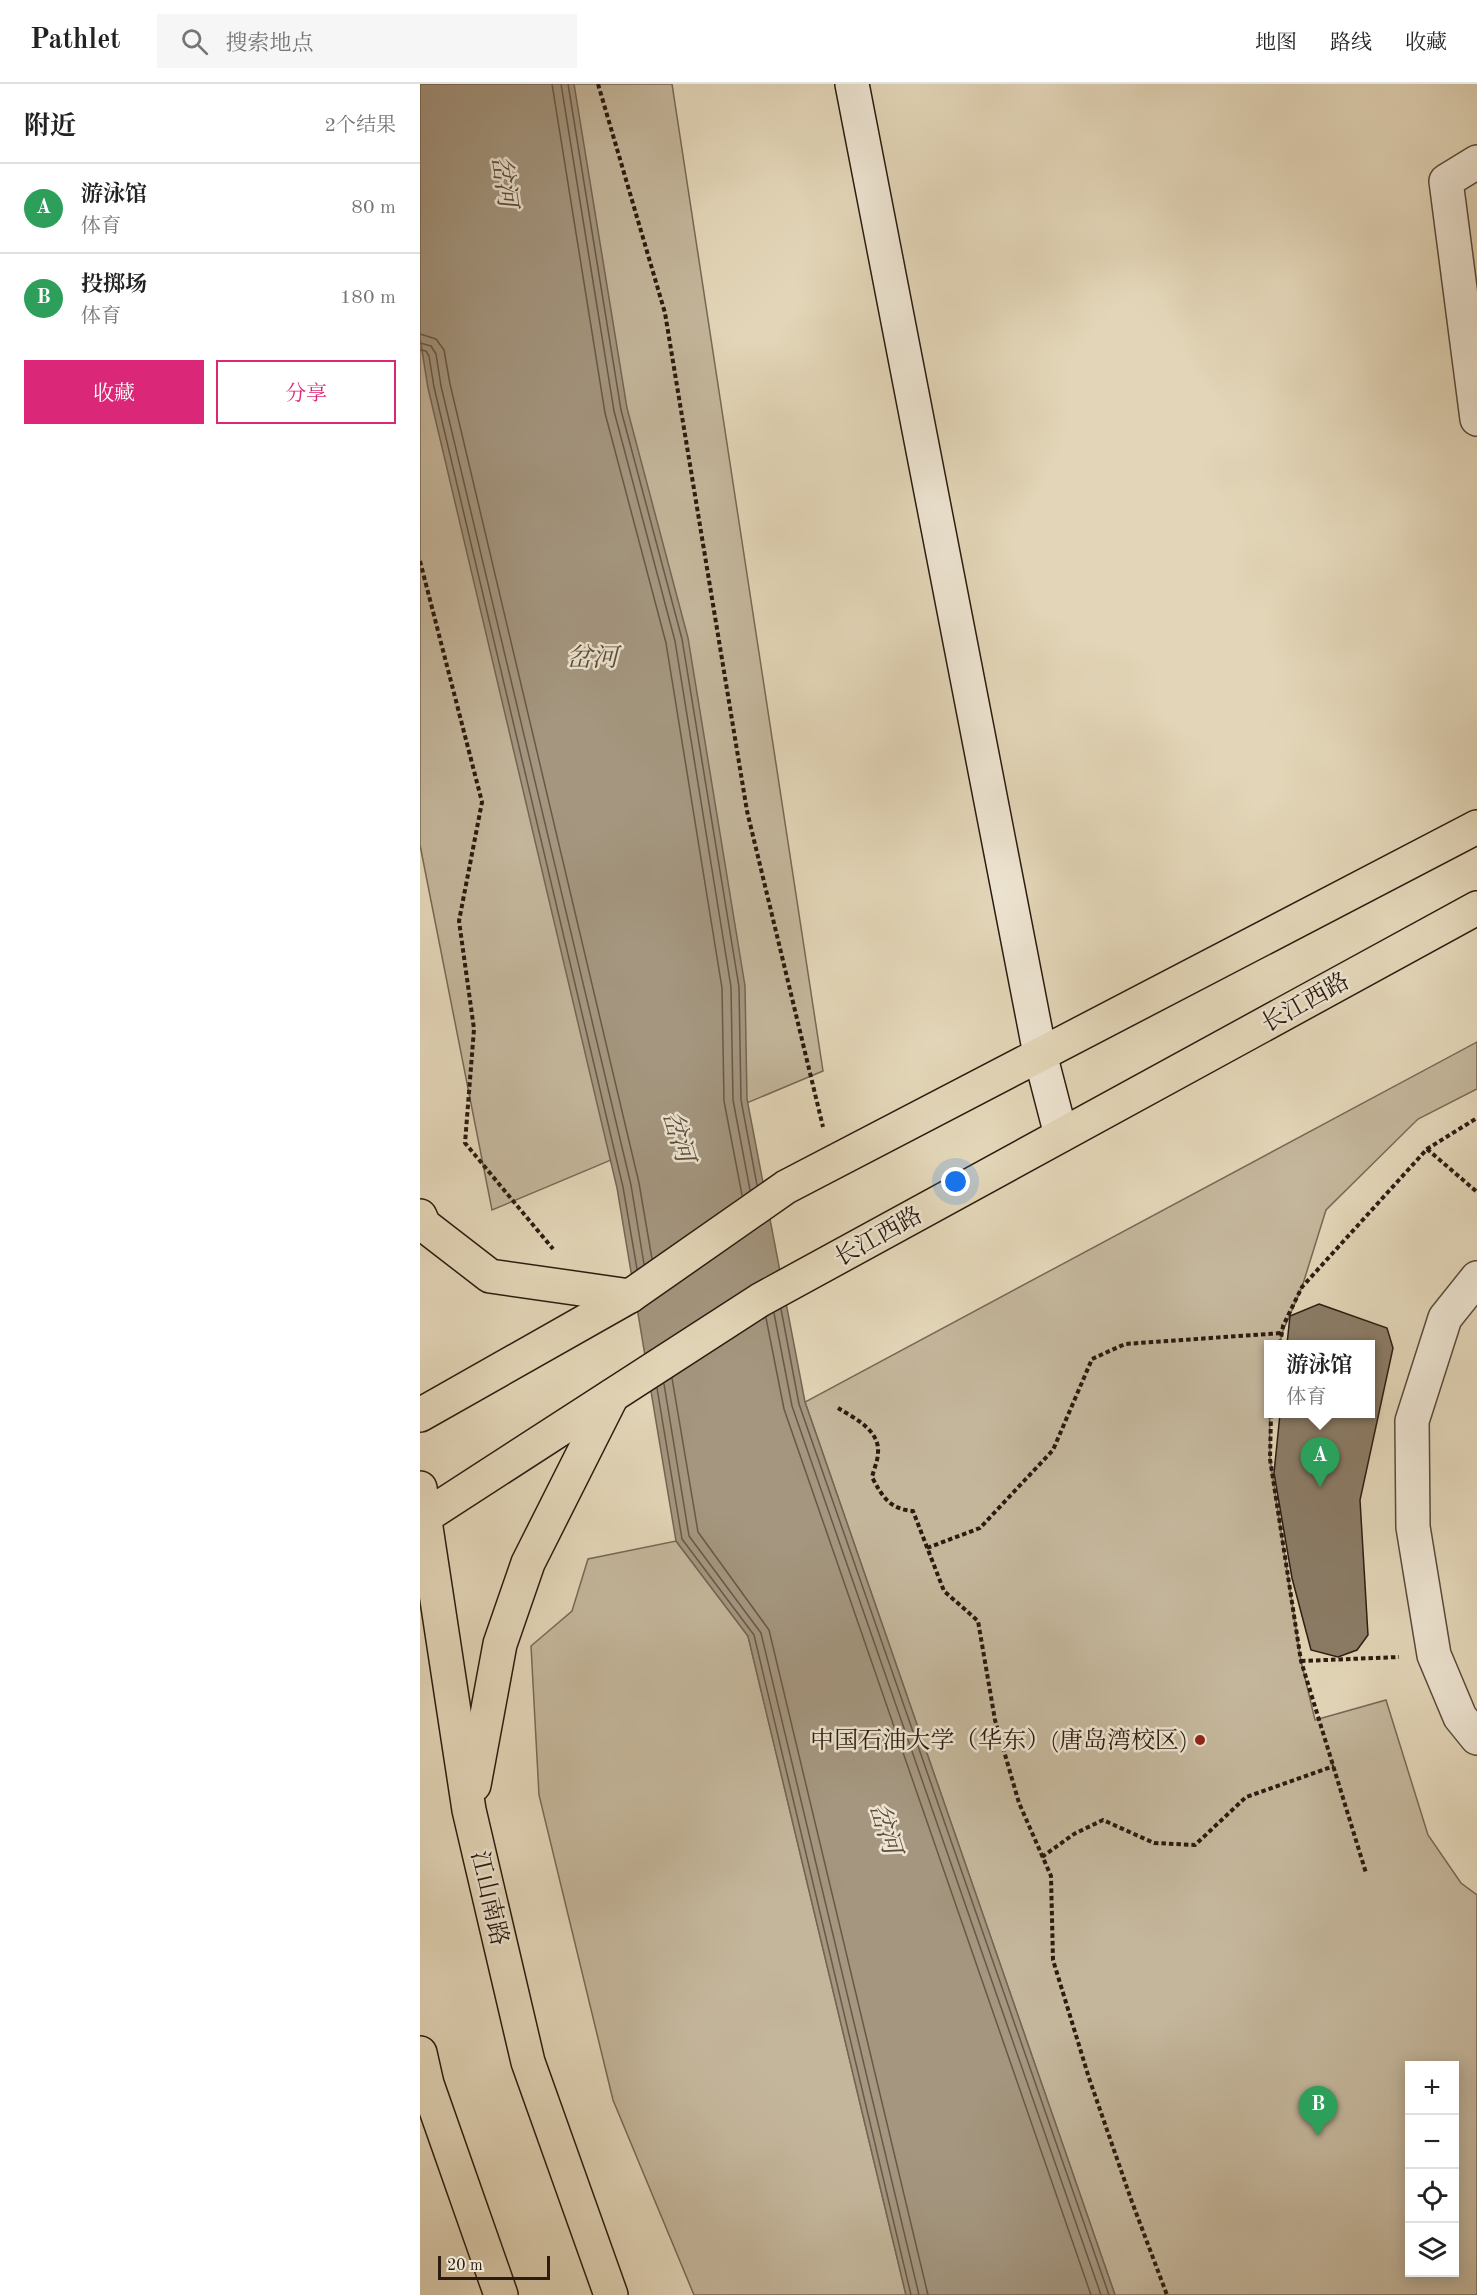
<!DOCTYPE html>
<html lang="zh">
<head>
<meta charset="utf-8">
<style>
  :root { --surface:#fff; --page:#f6f6f6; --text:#222; --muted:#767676; --line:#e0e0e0; --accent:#db2777 }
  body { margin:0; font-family:"Old Standard TT","Noto Serif SC",serif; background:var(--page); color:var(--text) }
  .controls { position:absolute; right:18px; bottom:18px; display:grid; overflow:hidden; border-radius:0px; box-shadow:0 3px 15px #0003 }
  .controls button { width:54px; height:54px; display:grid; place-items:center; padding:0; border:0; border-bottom:2px solid var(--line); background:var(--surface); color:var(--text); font:30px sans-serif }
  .scale { position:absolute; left:18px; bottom:15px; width:112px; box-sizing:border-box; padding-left:6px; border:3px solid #2b1b10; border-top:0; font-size:16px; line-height:21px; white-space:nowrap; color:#2b1b10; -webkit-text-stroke:4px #ede4d1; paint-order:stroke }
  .you { position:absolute; left:536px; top:1098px; width:21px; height:21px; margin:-15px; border:4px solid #fff; border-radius:50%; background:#1a73e8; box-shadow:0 0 0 9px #1a73e833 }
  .badge { display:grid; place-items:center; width:39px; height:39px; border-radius:50%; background:var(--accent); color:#fff; font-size:20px; font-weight:700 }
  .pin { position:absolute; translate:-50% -50px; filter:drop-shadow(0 2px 3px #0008) }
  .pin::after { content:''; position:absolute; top:32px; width:21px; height:18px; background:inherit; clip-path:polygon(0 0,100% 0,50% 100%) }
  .popup { position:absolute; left:844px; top:1256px; width:111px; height:78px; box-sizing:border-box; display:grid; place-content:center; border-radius:0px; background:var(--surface); filter:drop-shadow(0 2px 4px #0005); font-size:20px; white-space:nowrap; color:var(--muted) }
  .popup b { font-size:22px; color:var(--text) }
  .popup::after { content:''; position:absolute; left:50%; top:100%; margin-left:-12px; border:12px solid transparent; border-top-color:var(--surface) }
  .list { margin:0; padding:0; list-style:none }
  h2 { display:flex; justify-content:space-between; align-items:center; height:78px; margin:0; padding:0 24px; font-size:26px }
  h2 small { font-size:20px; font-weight:400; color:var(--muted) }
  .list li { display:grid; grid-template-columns:39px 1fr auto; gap:18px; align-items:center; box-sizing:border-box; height:90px; padding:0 24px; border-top:2px solid var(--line) }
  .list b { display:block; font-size:22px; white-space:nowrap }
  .list p { margin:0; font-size:20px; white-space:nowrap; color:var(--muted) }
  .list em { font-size:20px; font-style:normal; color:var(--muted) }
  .actions { display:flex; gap:12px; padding:18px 24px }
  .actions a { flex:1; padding:14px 0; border:2px solid var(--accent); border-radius:0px; text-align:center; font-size:21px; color:var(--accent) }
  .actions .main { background:var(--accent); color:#fff }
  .icon { flex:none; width:33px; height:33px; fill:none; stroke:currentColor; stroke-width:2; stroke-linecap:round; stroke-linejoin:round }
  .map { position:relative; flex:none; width:1057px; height:2211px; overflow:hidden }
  header { display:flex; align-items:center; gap:36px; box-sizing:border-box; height:84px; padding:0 30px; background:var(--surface); border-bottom:2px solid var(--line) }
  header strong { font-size:28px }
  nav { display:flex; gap:33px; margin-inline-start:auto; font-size:21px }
  .search { width:420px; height:54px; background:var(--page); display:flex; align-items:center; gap:15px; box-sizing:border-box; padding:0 21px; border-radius:0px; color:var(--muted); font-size:22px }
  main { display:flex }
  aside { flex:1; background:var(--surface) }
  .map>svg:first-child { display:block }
</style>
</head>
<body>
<header>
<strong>Pathlet</strong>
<div class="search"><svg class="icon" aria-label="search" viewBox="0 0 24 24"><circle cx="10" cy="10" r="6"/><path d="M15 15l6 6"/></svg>搜索地点</div>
<nav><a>地图</a><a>路线</a><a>收藏</a></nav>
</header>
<main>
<aside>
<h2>附近<small>2个结果</small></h2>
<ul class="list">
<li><span class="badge" style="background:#2e9e5b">A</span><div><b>游泳馆</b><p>体育</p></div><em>80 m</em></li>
<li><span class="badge" style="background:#2e9e5b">B</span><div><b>投掷场</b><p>体育</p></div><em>180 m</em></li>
</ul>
<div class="actions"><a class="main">收藏</a><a>分享</a></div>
</aside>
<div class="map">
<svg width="1057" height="2211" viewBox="0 0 1057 2211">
  <rect width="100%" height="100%" fill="#e3d6b8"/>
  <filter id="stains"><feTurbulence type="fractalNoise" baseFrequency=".00333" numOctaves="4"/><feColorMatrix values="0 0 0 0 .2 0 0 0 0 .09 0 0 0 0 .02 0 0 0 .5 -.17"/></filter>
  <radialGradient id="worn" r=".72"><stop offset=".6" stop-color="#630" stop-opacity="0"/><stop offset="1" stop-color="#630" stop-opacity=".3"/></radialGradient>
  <g fill="#c4b69b" stroke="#786856" stroke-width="1.5" fill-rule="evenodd">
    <polygon points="0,0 252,0 403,987 72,1126 0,761"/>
    <path d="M 1057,958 L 1057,1005 L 998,1035 L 906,1126 L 882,1203 L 862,1249 L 860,1260 L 849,1260 L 850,1375 L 881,1577 L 895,1636 L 966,1616 L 1008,1751 L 1041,1799 L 1057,1811 L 1057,2211 L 695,2211 L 385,1318 ZM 990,1982 L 1034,1982 L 1034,2188 L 990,2188 Z"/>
    <polygon points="256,1457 328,1552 486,2211 274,2211 193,2016 119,1711 111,1562 152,1527 168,1475"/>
  </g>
  <polygon fill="#a4967f" stroke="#746553" stroke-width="1.5" points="0,0 154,0 207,324 268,554 325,902 327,1015 385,1318 695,2211 486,2211 328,1552 256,1457 197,1104 8,304 0,254"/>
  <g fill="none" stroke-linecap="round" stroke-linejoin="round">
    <g stroke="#685848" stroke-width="1.5">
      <polyline points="132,0 185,329 246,559 302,904 304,1017 322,1111"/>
      <polyline points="141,0 194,327 255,557 311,903 313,1016 330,1106"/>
      <polyline points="148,0 201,326 262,555 319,903 321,1016 337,1101"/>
      <polyline points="0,250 16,255 24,266 30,300 219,1099 232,1175"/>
      <polyline points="0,259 11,262 16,270 21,302 211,1101 224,1180"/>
      <polyline points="0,266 6,267 9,272 14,303 203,1103 217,1185"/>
      <polyline points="361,1225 379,1320 689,2211"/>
      <polyline points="354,1229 372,1322 681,2211"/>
      <polyline points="346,1234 364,1325 671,2211"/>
      <polyline points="252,1294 278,1448 349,1546 508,2211"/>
      <polyline points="244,1300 269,1452 341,1549 499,2211"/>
      <polyline points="237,1304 262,1455 334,1551 491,2211"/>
    </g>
  </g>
  <polygon fill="#8b7c67" stroke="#2b1b10" stroke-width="1.5" points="899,1220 967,1244 973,1264 940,1416 948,1551 937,1566 918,1573 891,1566 872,1494 854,1389 860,1330 951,1330 951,1260 867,1260 870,1232"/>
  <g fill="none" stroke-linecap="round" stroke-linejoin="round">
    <g stroke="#594a3a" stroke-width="36">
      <g id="street">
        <polyline points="1057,78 1026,97 1057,335"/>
        <polyline points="1057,1194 1025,1234 992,1337 993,1443 1014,1571 1040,1633 1057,1654"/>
      </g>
    </g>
    <g stroke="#2b1b10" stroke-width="36">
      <polyline id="secondary" points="432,0 620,970 641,1051"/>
    </g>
    <g stroke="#2b1b10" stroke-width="36">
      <g id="primary">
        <polyline points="0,1132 4,1141 70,1192 210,1212"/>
        <polyline points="0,1331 210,1212 366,1103 1057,743"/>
        <polyline points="0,1404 49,1726 108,1978 191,2211"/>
        <polyline points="0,1434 6,1432 340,1216 1057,824"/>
        <polyline points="54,1701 80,1560 108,1479 192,1312"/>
        <polyline points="0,1969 7,2000 81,2211"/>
      </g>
    </g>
    <g stroke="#2b1b10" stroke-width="4" stroke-dasharray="4.5 3" stroke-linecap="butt">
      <polyline points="178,0 245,229 327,727 403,1043"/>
      <polyline points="0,477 62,718 39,837 54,945 45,1059 133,1165"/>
      <polyline points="1007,1065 1057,1108"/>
      <polyline points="860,1260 863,1242 882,1203 1007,1065 1057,1034"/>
      <path d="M 418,1324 C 434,1334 460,1346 458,1369 C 458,1376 454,1385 452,1393 C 462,1412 469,1425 493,1427 L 524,1507 L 558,1537 L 575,1636 L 599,1719 L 631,1792 L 633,1876 L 669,1994 L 712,2118 L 747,2211"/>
      <polyline points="851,1330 850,1375 881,1577 946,1789"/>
      <polyline points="507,1464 560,1444 633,1366 672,1275 705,1260 862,1249"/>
      <polyline points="881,1577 979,1573"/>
      <polyline points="622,1773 654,1750 683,1736 734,1759 775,1761 826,1713 914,1682"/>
    </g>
    <use href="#street" stroke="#ede4d1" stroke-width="33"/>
    <use href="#secondary" stroke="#ede4d1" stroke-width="33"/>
    <use href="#primary" stroke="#e3d6b8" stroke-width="33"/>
  </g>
  <circle fill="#8f2418" stroke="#ede4d1" stroke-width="2" cx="780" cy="1656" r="6"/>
  <g text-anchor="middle" stroke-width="5" stroke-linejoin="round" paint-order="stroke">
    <g font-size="24" fill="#2b1b10" stroke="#ede4d1">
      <text transform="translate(885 918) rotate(-29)" y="8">长江西路</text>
      <text transform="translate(458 1152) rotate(-29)" y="8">长江西路</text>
      <text transform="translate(70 1814) rotate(77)" y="8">江山南路</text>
    </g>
    <g font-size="24" fill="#2b1b10" stroke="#ede4d1" text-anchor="end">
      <text x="768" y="1664">中国石油大学（华东）(唐岛湾校区)</text>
    </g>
    <g font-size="26" font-style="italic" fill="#5b4c3c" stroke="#ede4d1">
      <text transform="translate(85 97) rotate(81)" y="9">岔河</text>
      <text x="172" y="582">岔河</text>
      <text transform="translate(259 1052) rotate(73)" y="9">岔河</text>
      <text transform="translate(466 1744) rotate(73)" y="9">岔河</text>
    </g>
  </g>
  <rect width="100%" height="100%" filter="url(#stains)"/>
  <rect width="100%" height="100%" fill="url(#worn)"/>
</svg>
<div class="controls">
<button>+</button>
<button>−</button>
<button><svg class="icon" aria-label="locate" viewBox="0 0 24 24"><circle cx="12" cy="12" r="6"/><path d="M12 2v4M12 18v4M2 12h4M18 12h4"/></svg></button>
<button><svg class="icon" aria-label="layers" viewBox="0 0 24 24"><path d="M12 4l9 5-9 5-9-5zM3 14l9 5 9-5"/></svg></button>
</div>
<div class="scale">20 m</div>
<div class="you"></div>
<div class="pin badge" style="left:900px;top:1403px;background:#2e9e5b">A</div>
<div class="popup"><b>游泳馆</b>体育</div>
<div class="pin badge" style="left:898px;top:2052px;background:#2e9e5b">B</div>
</div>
</main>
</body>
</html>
